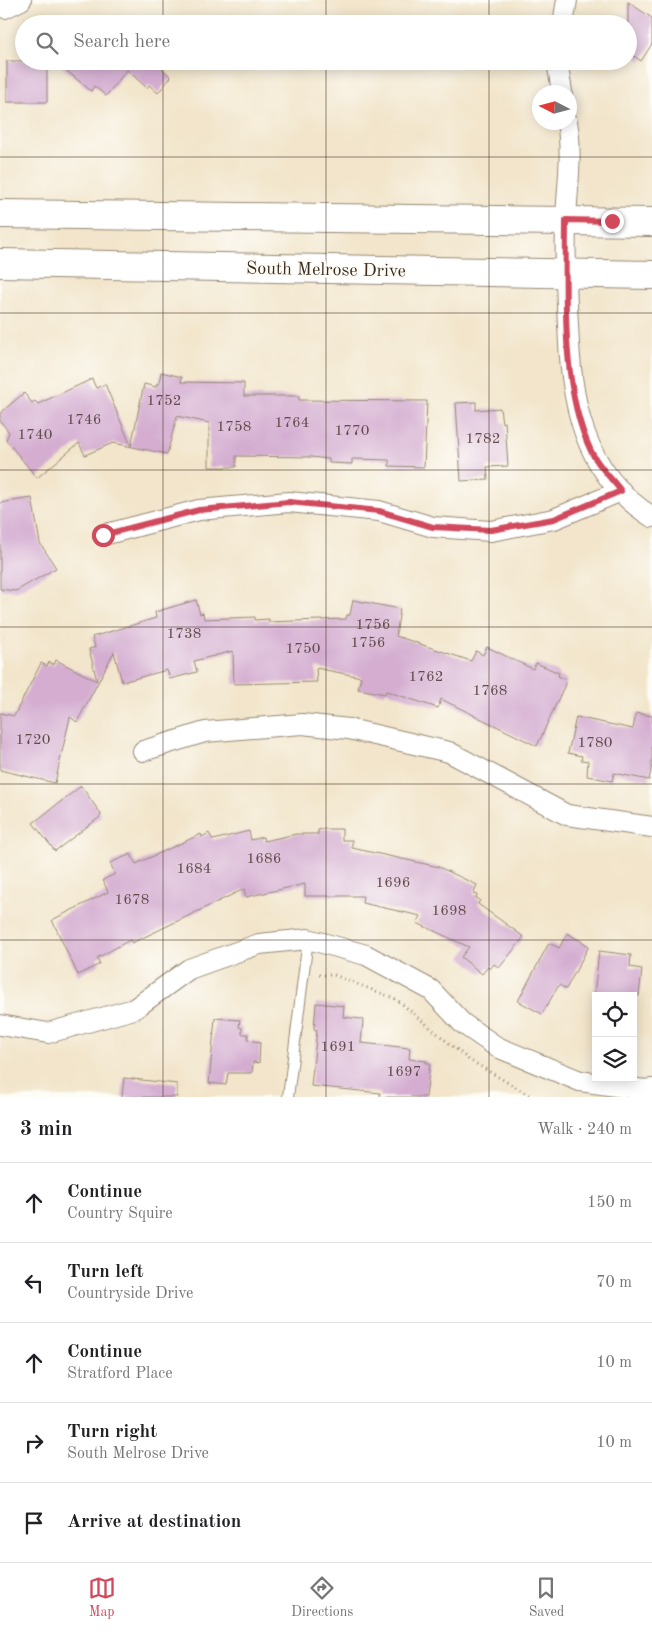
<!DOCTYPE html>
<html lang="en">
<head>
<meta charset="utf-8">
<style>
  :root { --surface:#fff; --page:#f2f2f2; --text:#202124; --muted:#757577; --line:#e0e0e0; --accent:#d1495b }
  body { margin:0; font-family:"Old Standard TT",serif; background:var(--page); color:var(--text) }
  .controls { position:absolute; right:15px; bottom:15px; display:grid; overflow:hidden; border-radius:0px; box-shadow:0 2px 12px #0003 }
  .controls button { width:45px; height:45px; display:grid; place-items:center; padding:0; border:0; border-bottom:1px solid var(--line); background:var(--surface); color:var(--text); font:25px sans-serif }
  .compass { position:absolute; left:532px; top:85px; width:45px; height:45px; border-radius:50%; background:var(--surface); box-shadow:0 2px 12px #0003; rotate:276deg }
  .stop { position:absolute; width:15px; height:15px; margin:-11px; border:4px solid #d1495b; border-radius:50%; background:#fff }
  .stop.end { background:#d1495b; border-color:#fff; box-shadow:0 1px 5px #0008 }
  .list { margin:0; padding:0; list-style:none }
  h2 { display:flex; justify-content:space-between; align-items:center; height:65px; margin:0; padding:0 20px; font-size:21px }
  h2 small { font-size:16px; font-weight:400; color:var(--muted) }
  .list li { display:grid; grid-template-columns:32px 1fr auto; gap:15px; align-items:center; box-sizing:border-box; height:80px; padding:0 20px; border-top:1px solid var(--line) }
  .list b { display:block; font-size:19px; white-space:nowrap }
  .list p { margin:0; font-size:16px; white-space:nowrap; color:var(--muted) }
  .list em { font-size:16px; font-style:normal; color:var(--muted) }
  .icon { flex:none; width:28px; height:28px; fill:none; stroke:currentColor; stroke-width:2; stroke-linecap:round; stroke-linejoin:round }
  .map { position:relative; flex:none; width:652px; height:1097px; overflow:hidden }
  .search { position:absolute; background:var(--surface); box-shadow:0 2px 12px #0003; left:15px; right:15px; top:15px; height:55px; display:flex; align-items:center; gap:12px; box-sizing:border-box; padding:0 18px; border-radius:28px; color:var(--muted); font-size:19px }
  .sheet { height:465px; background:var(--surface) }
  nav { display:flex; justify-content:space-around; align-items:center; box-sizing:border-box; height:70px; border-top:1px solid var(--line); background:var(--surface); font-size:14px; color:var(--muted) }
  nav a { display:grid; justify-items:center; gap:2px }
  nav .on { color:var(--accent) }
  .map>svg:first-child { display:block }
</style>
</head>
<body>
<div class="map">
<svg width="652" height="1097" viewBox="0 0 652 1097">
  <rect width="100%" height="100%" fill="#fdfcf7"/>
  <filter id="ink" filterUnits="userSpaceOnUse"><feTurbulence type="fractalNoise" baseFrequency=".02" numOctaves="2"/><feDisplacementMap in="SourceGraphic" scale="10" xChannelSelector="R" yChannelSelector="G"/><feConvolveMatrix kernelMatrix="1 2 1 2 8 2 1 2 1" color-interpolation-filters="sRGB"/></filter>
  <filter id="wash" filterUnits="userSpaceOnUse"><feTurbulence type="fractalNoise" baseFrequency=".0096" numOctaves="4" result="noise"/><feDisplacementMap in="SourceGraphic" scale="20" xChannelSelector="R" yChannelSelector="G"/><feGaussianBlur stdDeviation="1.12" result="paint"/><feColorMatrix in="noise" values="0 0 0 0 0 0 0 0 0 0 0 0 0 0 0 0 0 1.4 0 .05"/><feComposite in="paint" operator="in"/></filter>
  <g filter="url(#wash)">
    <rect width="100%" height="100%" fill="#f2e5cb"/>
    <g id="blocks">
      <g fill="#d4add1">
        <polygon points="628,2 652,18 652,44 641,61 628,52"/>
        <rect x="7" y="61" width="40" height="41"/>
        <polygon points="55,61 153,61 171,77 158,93 149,85 147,88 127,70 106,96 94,86 91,91"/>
        <polygon points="161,372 182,377 181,382 244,383 244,396 299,396 299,400 427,401 424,467 389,466 389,460 352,459 352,464 329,463 329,459 311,457 236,456 236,467 209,467 209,423 177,416 167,454 113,443 85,455 79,443 37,478 6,440 9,432 0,421 0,413 24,393 32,403 35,401 38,404 92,379 96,388 105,384 131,446 144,384 156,387 157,383 159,384"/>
        <polygon points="476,402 476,410 500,408 502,423 505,422 508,466 487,467 488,479 461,481 456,403"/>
        <polygon points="32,498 40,543 56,568 16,591 0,589 0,503"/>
        <polygon points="196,600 200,614 203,613 204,619 255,617 255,620 269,619 269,622 346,619 347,615 350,615 353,600 400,609 396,636 471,661 476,651 483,655 487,647 533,669 536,663 559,673 558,676 567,680 537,746 441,699 438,708 386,691 385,694 358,689 361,677 316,668 317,682 234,684 233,651 194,661 197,672 170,679 167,670 122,682 114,652 77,722 70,717 55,783 0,770 0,713 14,716 41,663 47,666 49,662 54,665 56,660 97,681 89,649 95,647 92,637 156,618 155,612"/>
        <polygon points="636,713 652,716 652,766 649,780 614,773 612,781 587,776 588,761 581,760 582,756 568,753 576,717 633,729"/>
        <polygon points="81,786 101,814 100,817 55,851 33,823"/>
        <polygon points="322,829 342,829 342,840 352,840 352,848 439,867 477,885 473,894 477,895 476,898 480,900 478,904 524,937 499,968 494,964 490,969 488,967 482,974 461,957 469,947 417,923 421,916 362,903 363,896 305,896 305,884 246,897 244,889 132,943 130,940 97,958 100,964 78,975 52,920 108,892 103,880 115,874 110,863 131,854 136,864 201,834 202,837 209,833 213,840 249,831 251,840 263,837 264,841 296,834 318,834 318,830"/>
        <polygon points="567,933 589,946 566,989 559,985 542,1014 518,1001 549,943 559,948"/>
        <polygon points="599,951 631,955 630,967 642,969 639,996 594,996"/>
        <polygon points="316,1003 344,1006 343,1017 362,1019 363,1021 361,1043 410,1048 409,1059 427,1061 426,1063 430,1063 426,1097 380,1097 380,1093 311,1086 317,1030 314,1029"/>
        <polygon points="215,1018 240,1020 239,1027 242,1028 242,1034 248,1034 248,1040 260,1042 259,1063 253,1062 252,1073 228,1073 226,1085 209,1083"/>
        <polygon points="124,1078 177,1084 177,1097 122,1097"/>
      </g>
    </g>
  </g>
  <g filter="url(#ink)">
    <use href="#blocks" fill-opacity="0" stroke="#968874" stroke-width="1"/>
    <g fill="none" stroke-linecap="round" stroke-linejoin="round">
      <g stroke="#968874" stroke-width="12">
        <polyline id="service" points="288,1097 308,939"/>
      </g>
      <g stroke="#968874" stroke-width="22">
        <g id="minor">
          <polyline points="0,7 5,8 21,0"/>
          <polyline points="563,24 567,0"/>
          <polyline points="557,61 562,92"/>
          <path d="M 567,122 C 573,155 567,188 566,221 C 565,255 566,290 568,324 C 571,400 581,472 652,517"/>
          <polyline points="103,535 199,510 289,502 379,511 433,527 491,531 554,519 621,491"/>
          <polyline points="143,751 205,732 302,724 349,729 449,752 567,815 652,827"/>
          <polyline points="0,1025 48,1033 134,1009 189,969 259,944 308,939 366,955 431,990 462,1023 497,1047 580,1081 645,1090 652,1089"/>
        </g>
      </g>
      <g stroke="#968874" stroke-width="30">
        <g id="primary">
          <polyline points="0,214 652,222"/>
          <polyline points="0,263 652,275"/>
        </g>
      </g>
      <polyline stroke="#968874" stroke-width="3" stroke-dasharray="1 4" stroke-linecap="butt" points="319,975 334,975 396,999 468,1059 532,1097"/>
      <use href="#service" stroke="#fff" stroke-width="10"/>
      <use href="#minor" stroke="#fff" stroke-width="20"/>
      <use href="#primary" stroke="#fff" stroke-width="28"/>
    </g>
  </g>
  <g fill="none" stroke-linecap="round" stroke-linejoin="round" filter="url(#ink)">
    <path stroke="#d1495b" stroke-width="6" d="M 103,535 L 199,510 L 289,502 L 379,511 L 433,527 L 491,530 L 554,519 L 621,491 C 612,479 598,466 591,451 C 560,387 566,291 566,220 L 612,221"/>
  </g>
  <path fill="none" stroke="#3b2a1e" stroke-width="1" stroke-opacity="0.55" d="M 163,0 L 163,24M 326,0 L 326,24M 489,0 L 489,24M 163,61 L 163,1097M 326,61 L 326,1097M 489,61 L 489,1097M 0,157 L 652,157M 0,313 L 652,313M 0,470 L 652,470M 0,627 L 652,627M 0,784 L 652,784M 0,940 L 652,940"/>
  <g text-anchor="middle" stroke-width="5" stroke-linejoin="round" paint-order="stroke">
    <g font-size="15" fill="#614b4b">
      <text x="164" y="405">1752</text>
      <text x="84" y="424">1746</text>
      <text x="292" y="427">1764</text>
      <text x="234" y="431">1758</text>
      <text x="352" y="435">1770</text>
      <text x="35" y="439">1740</text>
      <text x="483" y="443">1782</text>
      <text x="373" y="629">1756</text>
      <text x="184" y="638">1738</text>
      <text x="368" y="647">1756</text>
      <text x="303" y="653">1750</text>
      <text x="426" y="681">1762</text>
      <text x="490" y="695">1768</text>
      <text x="33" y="744">1720</text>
      <text x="595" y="747">1780</text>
      <text x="264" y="863">1686</text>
      <text x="194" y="873">1684</text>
      <text x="393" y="887">1696</text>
      <text x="132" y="904">1678</text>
      <text x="449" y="915">1698</text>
      <text x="338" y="1051">1691</text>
      <text x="404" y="1076">1697</text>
    </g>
    <g font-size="18" fill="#3b2a1e" stroke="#fdfcf7">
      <text transform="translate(326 269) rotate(1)" y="6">South Melrose Drive</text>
    </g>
  </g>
</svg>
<div class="controls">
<button><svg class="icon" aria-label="locate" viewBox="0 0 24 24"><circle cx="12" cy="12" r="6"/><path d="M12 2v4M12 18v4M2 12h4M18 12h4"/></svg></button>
<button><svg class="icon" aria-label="layers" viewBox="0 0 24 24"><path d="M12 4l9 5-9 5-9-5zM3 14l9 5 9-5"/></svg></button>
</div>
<svg class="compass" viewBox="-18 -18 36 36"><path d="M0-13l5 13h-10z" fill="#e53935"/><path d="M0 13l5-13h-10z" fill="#757577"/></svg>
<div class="stop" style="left:103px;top:535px"></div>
<div class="stop end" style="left:612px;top:221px"></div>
<div class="search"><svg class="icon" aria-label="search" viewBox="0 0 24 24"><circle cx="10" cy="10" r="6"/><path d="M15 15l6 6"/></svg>Search here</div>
</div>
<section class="sheet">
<h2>3 min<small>Walk · 240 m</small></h2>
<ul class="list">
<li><svg class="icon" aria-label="ahead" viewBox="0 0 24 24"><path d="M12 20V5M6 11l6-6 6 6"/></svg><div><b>Continue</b><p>Country Squire</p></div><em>150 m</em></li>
<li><svg class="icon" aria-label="left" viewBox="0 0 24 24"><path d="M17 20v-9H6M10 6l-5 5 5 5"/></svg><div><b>Turn left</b><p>Countryside Drive</p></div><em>70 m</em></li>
<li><svg class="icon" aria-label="ahead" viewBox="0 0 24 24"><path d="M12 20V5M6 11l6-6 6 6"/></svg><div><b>Continue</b><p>Stratford Place</p></div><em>10 m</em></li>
<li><svg class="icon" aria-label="right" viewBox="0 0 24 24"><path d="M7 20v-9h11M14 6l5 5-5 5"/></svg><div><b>Turn right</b><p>South Melrose Drive</p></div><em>10 m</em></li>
<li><svg class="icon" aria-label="arrive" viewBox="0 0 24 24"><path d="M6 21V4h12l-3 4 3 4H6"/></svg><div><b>Arrive at destination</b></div></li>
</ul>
</section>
<nav>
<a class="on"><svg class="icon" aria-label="map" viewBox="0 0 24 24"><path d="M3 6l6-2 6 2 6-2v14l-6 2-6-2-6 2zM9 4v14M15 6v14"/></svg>Map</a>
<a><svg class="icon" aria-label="directions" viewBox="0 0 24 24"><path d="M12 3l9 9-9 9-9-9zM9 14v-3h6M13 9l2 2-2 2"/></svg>Directions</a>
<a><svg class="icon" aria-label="saved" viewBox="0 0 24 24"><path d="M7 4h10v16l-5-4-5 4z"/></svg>Saved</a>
</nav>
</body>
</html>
